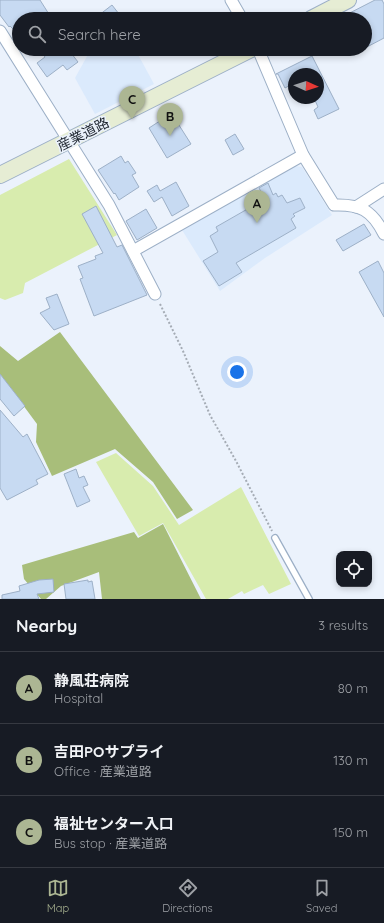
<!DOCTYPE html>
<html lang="en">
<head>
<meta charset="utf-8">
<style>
  :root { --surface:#171b24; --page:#242831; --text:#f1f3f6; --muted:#9ea1a6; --line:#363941; --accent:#acb693 }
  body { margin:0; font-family:Quicksand,"Noto Sans JP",sans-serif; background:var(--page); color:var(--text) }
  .controls { position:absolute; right:12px; bottom:12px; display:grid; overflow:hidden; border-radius:8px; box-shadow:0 2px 6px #0003 }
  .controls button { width:36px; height:36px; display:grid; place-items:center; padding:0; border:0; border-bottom:1px solid var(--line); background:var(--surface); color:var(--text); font:20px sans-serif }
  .compass { position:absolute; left:288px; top:68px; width:36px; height:36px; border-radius:50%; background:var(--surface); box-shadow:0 2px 6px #0003; rotate:93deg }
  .you { position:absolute; left:237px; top:372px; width:14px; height:14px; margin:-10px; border:3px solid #fff; border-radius:50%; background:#1a73e8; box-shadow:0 0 0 6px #1a73e833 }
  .badge { display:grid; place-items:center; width:26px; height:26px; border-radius:50%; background:var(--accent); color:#111; font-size:13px; font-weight:700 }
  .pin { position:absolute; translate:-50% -33px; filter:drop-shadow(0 1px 2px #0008) }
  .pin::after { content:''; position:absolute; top:21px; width:14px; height:12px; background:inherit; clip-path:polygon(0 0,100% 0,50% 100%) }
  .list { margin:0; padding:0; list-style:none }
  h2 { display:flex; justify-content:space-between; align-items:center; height:52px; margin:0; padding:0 16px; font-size:17px }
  h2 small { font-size:13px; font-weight:400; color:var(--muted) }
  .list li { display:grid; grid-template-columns:26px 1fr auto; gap:12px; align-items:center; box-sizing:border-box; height:72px; padding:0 16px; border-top:1px solid var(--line) }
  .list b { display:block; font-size:15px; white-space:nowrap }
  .list p { margin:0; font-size:13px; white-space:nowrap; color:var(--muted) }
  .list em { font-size:13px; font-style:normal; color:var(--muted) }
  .icon { flex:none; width:22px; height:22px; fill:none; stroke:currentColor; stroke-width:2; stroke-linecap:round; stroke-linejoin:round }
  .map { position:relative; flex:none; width:384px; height:599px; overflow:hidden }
  .search { position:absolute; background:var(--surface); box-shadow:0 2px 6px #0003; left:12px; right:12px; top:12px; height:44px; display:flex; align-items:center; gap:10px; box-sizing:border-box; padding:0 14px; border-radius:22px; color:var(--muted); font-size:15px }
  .sheet { height:268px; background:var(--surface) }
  nav { display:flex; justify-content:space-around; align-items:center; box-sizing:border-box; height:56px; border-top:1px solid var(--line); background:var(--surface); font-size:11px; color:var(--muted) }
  nav a { display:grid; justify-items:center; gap:2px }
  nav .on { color:var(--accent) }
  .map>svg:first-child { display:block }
</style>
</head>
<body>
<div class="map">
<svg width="384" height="599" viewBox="0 0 384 599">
  <rect width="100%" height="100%" fill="#ebf2fc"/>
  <g fill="#dbeafc">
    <polygon points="91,49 135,49 154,84 95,114 75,78"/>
    <polygon points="295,166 302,167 332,215 265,258 220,291 182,230"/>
  </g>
  <g fill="#d8ecae">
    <polygon points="69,159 117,235 25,283 23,293 5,300 0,298 0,195"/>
    <polygon points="116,453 153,486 179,525 241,487 291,584 269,594 263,585 244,594 242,591 228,599 206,599 163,523 139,536 96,462"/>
  </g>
  <g fill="#a8be7a">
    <polygon points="60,332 193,510 177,519 153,482 115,449 52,476 36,442 37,424 0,374 0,346 18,361"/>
    <polygon points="163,524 201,599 102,599 99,572 61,586 46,599 41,599 24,579 22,565 134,532 138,538"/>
  </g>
  <g fill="#c7daf2" stroke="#9db0c7">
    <polygon points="0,0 40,0 52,19 19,19 19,24 13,29 10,26 9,27 0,15"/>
    <polygon points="375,0 382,0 384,4 384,38 365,48 365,19 338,19"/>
    <polygon points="112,5 119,14 113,19 94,19"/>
    <polygon points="39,49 68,49 78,62 67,70 63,65 47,77 37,63 45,57"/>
    <polygon points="312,56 338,107 339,109 318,119 314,110 318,107 314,98 318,98 318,74 294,74 294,83 285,88 278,74 276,74"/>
    <polygon points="169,115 175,124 177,122 191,144 167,158 149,128"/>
    <polygon points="235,134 244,149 233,155 225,140"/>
    <polygon points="121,156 125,163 128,161 136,173 132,175 139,187 119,200 115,193 114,194 98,170"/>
    <polygon points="176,182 189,206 172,216 162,197 154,202 147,191 157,185 160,191"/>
    <polygon points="268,183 273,195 276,193 278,197 282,195 287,203 300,198 305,208 293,214 295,216 291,219 296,228 236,263 242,272 219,286 203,261 218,252 210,236 218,231 216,227 265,199 259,188"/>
    <polygon points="96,206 117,247 122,245 147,295 94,316 80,279 83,278 78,266 96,259 95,256 103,253 82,214"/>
    <polygon points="146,209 157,228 137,240 126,221"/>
    <polygon points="364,224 371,235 343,251 336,240"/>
    <polygon points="378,261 384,273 384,317 359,272"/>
    <polygon points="57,294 69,324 54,330 40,313 50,308 46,298"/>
    <polygon points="0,374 25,406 14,416 0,399"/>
    <polygon points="0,410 23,437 27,434 48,474 36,480 38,484 7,500 0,488"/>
    <polygon points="76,469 79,478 84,476 88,485 83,487 90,501 77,507 64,474"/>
    <polygon points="53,579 54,592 37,594 39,599 2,599 2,595 20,591 19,586 39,580"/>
    <polygon points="88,580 88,582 92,581 95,599 66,599 64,584"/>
  </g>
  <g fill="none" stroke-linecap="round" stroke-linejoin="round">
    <g stroke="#9cafc6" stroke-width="8">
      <polyline id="lane" points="275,538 309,599"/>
    </g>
    <g stroke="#9cafc6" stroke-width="13">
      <g id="street">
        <polyline points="231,0 242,19"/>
        <polyline points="0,31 109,205 155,294"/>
        <path d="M 258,49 L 303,155 L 334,205 C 360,204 372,210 384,234"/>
        <polyline points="356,207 384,189"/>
        <polyline points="133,251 303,155"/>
      </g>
    </g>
    <g stroke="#9cafc6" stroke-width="18">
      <g id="secondary">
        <polyline points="311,19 348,0"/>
        <polyline points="0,175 251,49"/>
      </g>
    </g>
    <polyline stroke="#a5acb5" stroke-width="2" stroke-dasharray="2 2" stroke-linecap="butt" points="160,304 183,351 210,415 236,461 272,531"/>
    <use href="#lane" stroke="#fff" stroke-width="5.5"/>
    <use href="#street" stroke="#fff" stroke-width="11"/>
    <use href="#secondary" stroke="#e6edd4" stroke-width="16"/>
  </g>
  <g text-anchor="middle" stroke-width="3" stroke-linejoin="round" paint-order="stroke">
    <g font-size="14" fill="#1e252e" stroke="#ebf2fc">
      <text transform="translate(83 134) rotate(-27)" y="5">産業道路</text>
    </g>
  </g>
</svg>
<div class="controls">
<button><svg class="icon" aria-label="locate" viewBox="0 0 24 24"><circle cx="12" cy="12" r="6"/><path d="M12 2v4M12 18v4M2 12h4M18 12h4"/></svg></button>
</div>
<svg class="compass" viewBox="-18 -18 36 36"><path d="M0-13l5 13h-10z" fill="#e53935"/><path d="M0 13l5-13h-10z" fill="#9ea1a6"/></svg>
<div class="you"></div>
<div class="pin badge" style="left:257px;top:223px">A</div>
<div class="pin badge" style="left:170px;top:136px">B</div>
<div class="pin badge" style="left:132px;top:119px">C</div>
<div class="search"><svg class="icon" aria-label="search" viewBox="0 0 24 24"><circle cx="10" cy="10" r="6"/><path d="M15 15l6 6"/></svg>Search here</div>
</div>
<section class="sheet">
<h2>Nearby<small>3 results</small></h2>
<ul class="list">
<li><span class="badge">A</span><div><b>静風荘病院</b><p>Hospital</p></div><em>80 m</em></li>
<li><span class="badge">B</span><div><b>吉田POサプライ</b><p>Office · 産業道路</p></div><em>130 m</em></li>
<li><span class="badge">C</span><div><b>福祉センター入口</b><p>Bus stop · 産業道路</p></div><em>150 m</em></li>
</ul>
</section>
<nav>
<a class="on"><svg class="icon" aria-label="map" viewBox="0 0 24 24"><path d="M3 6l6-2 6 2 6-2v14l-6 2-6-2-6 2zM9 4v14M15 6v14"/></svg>Map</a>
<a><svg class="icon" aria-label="directions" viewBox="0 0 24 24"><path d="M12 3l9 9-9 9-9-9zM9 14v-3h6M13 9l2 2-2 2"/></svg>Directions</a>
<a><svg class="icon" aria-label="saved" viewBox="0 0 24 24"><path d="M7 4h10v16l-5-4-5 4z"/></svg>Saved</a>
</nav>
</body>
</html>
